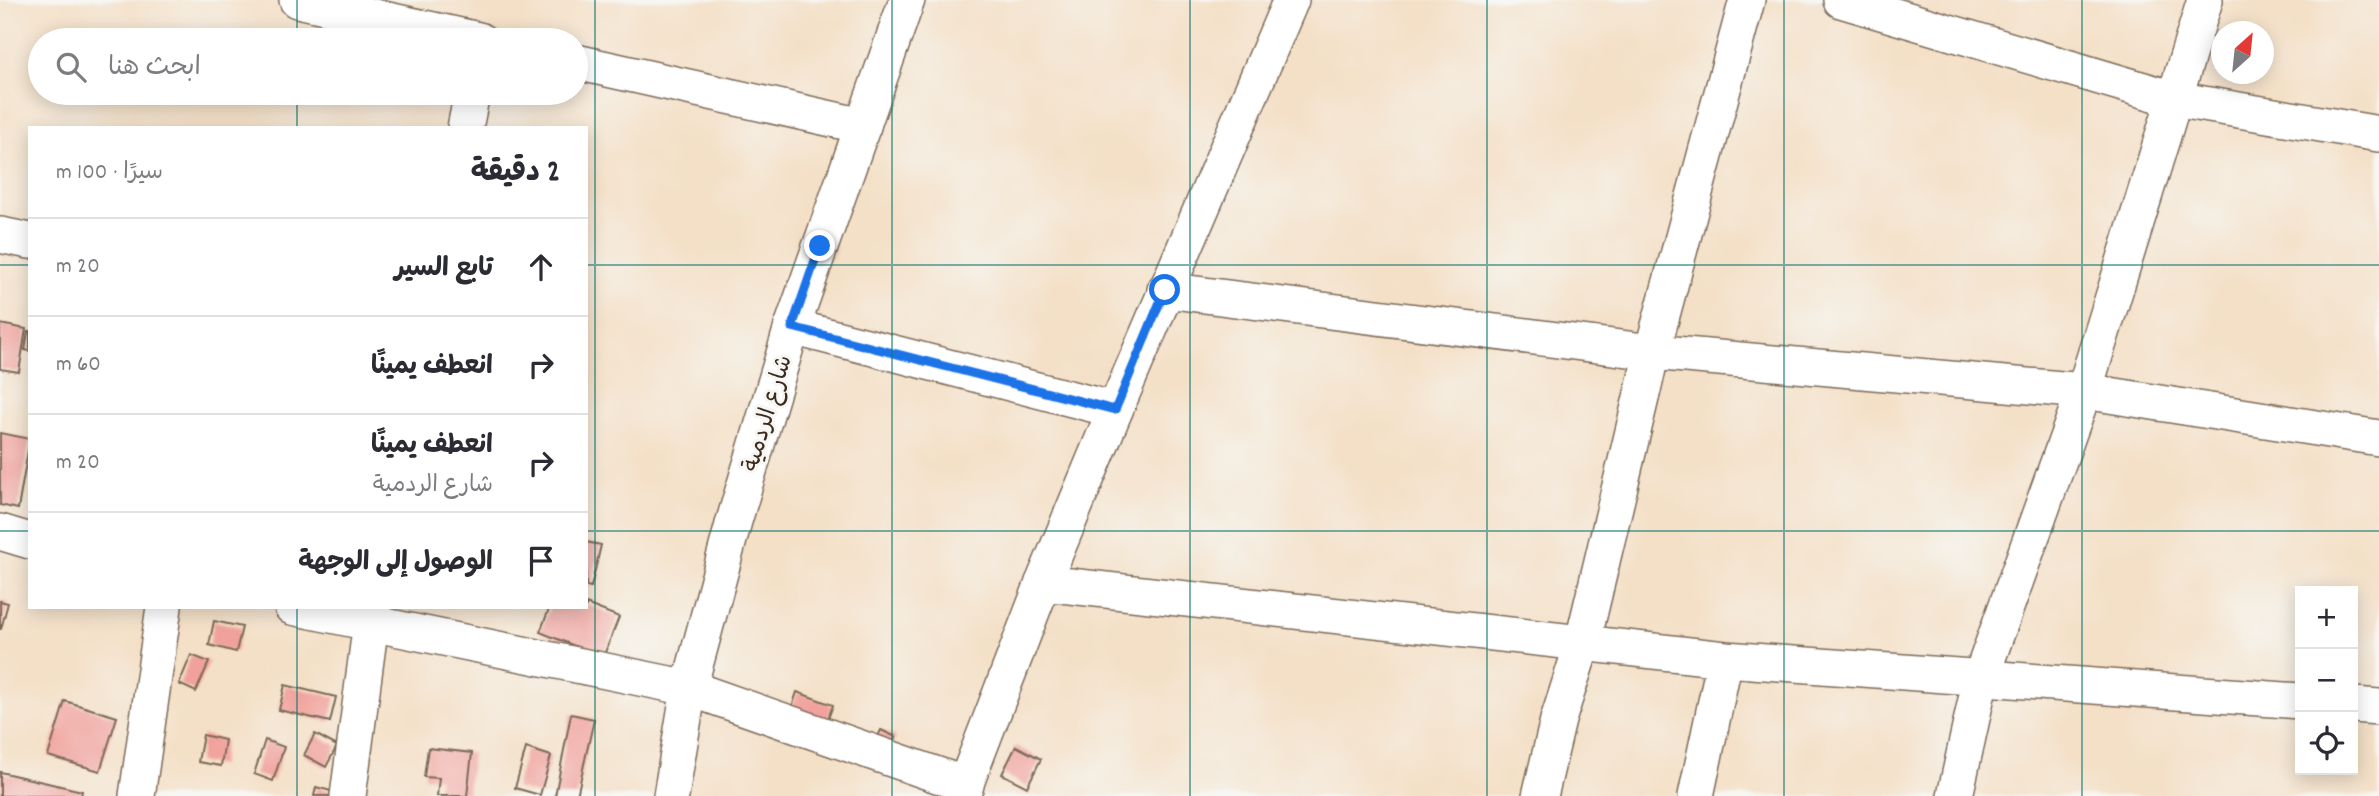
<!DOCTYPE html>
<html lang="ar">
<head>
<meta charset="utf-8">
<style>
  :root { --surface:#fff; --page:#f2f2f3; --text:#2b2b33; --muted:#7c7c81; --line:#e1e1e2 }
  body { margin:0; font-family:Dekko,"Playpen Sans Arabic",sans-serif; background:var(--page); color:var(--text); direction:rtl }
  .controls { position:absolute; right:21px; bottom:21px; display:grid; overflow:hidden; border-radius:0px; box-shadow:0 4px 18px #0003 }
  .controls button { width:63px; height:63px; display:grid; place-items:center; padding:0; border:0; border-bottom:2px solid var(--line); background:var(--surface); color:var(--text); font:35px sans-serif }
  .compass { position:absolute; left:2211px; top:21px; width:63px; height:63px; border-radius:50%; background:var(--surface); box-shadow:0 4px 18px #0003; rotate:27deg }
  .stop { position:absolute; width:21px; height:21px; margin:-16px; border:5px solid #1a73e8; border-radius:50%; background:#fff }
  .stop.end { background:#1a73e8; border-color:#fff; box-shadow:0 2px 7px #0008 }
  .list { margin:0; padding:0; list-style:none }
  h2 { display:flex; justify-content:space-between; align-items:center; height:91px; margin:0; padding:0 28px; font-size:30px }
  h2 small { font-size:23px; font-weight:400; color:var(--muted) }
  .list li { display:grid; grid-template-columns:46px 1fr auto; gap:21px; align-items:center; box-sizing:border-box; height:98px; padding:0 28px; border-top:2px solid var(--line) }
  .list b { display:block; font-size:26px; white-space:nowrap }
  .list p { margin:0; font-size:23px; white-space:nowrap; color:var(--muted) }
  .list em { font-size:23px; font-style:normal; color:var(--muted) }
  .icon { flex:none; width:38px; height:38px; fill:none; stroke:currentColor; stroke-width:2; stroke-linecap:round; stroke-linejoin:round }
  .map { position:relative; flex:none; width:2379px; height:796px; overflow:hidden; direction:ltr }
  .search { position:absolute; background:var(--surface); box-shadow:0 4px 18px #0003; left:28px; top:28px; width:560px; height:77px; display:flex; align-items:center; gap:18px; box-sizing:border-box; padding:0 24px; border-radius:38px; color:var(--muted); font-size:26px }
  .panel { position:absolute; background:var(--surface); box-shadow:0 4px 18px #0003; left:28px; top:126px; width:560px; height:483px; border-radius:0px; direction:rtl }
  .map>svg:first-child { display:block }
</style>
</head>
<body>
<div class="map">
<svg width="2379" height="796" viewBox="0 0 2379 796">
  <rect width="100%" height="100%" fill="#f6f6f2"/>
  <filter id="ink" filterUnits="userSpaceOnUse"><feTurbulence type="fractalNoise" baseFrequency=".0143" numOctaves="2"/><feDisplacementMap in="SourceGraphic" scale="14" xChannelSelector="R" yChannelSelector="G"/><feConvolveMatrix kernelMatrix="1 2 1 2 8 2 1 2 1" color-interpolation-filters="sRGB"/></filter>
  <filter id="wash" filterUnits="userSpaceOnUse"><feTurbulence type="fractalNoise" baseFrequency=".00686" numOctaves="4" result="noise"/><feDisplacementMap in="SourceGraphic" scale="28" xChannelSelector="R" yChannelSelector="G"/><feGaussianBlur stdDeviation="1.57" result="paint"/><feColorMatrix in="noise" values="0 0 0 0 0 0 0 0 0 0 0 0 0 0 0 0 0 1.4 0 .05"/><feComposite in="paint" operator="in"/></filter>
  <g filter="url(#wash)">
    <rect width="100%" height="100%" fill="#f4e0c7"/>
    <g id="blocks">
      <g fill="#f1a19b">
        <polygon points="0,324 26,329 19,372 0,369"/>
        <polygon points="28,331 30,331 30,351 25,350"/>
        <polygon points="0,433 30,439 18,509 0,505"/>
        <polygon points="586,542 601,545 591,587 586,586"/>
        <polygon points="0,601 8,603 1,629 0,629"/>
        <polygon points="586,604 619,617 594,680 580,648 540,632 550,607 586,607"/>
        <polygon points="214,621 242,627 236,652 209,645"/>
        <polygon points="191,655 209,662 196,692 179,684"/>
        <polygon points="285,685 336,697 330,722 279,710"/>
        <polygon points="797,692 833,705 820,740 785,728"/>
        <polygon points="65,701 117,717 100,771 48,756"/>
        <polygon points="571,714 594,719 577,796 555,796"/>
        <polygon points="881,730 896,737 884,760 870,753"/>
        <polygon points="315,734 337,746 326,767 304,755"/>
        <polygon points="203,735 225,740 221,766 198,762"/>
        <polygon points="265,740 284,747 273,781 254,774"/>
        <polygon points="1016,746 1041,759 1027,787 1002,774"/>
        <polygon points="428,748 472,753 467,796 437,796 439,778 424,777"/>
        <polygon points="526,748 551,756 540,795 515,788"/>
        <polygon points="0,772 82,791 81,796 0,796"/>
        <polygon points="316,787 331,791 330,796 314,796"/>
      </g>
    </g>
  </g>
  <g filter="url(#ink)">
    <use href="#blocks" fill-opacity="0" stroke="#7c6a59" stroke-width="2"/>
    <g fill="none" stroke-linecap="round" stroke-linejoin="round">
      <g stroke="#7c6a59" stroke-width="38">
        <g id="minor">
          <polyline points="297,0 479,40"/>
          <polyline points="1841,0 2174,99 2379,134"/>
          <polyline points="576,62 863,126"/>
          <polyline points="465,128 472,93"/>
          <polyline points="0,235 30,241"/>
          <polyline points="1165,290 1652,352 2084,391 2379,438"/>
          <polyline points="792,327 1115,410"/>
          <polyline points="0,532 30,541"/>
          <polyline points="1043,583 1725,659 2300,701"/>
          <polyline points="292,607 689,688 966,785"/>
          <polyline points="2353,705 2379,707"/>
          <polyline points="137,796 164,607"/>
          <polyline points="348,796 373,607"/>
          <polyline points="671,796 689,688 734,521 792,327 907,0"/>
          <polyline points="961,796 1043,583 1115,410 1291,0"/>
          <polyline points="1540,796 1558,720 1582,645 1652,352 1747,0"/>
          <polyline points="1696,796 1725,659"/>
          <polyline points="1955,796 1981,677 2084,391 2205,0"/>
        </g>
      </g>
      <use href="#minor" stroke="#fff" stroke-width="35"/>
    </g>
  </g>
  <g fill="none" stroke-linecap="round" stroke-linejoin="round" filter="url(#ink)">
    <polyline stroke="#1a73e8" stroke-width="9" points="820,246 792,327 1115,410 1165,290"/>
  </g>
  <path fill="none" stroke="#0f766e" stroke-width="2" stroke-opacity="0.55" d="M 297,0 L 297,40M 595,0 L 595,796M 892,0 L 892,796M 1190,0 L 1190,796M 1487,0 L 1487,796M 1784,0 L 1784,796M 2082,0 L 2082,796M 297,93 L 297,128M 0,265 L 30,265M 586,265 L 2379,265M 0,531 L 30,531M 586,531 L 2379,531M 297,607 L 297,796"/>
  <g text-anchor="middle" stroke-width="6" stroke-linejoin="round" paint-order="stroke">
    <g font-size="23" fill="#3b2a1e" stroke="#f6f6f2">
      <text transform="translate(766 413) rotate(-73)" y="8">شارع الردمية</text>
    </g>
  </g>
</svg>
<div class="controls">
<button>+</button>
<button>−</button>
<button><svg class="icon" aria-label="locate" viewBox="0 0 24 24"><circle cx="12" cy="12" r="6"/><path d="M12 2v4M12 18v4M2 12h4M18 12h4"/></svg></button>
</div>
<svg class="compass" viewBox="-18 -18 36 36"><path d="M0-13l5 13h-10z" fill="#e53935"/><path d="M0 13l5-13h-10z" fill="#7c7c81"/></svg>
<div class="stop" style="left:1165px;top:290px"></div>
<div class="stop end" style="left:820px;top:246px"></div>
<div class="search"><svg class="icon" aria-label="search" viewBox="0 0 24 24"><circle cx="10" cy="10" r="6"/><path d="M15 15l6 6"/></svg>ابحث هنا</div>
<section class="panel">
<h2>2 دقيقة<small>سيرًا · 100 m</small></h2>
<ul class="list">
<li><svg class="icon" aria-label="ahead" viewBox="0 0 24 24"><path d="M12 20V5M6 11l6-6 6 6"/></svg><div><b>تابع السير</b></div><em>20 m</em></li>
<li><svg class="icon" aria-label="right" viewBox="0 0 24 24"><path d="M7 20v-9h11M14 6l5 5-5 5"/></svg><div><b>انعطف يمينًا</b></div><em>60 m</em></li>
<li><svg class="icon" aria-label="right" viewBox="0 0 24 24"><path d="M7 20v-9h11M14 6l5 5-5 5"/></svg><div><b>انعطف يمينًا</b><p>شارع الردمية</p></div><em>20 m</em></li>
<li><svg class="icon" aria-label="arrive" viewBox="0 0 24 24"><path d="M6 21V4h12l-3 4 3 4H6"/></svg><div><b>الوصول إلى الوجهة</b></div></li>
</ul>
</section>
</div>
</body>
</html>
